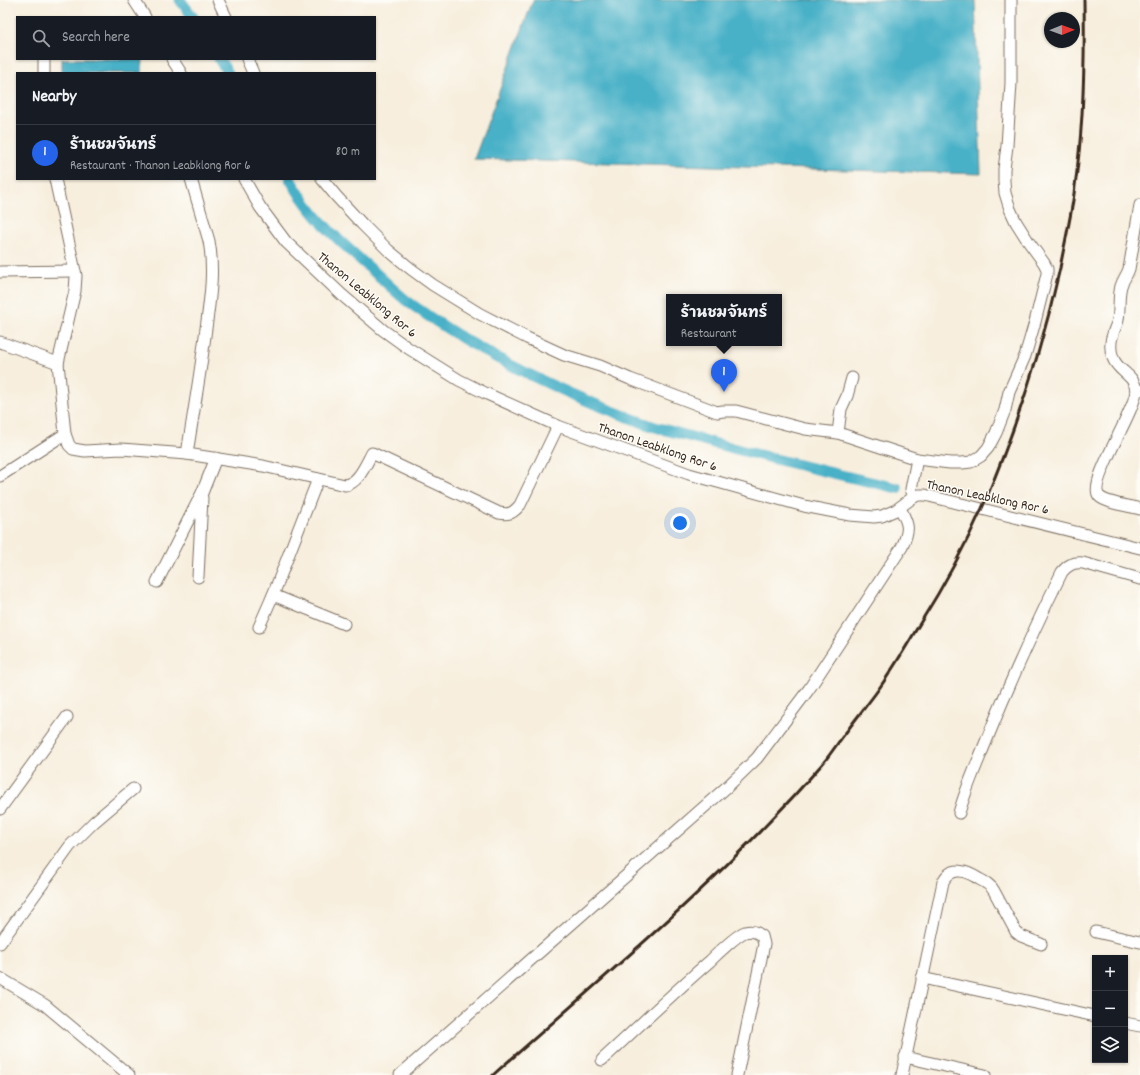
<!DOCTYPE html>
<html lang="en">
<head>
<meta charset="utf-8">
<style>
  :root { --surface:#171b24; --page:#20242c; --text:#f1f3f6; --muted:#9ea1a6; --line:#363941; --accent:#2563eb }
  body { margin:0; font-family:Dekko,"Playpen Sans Thai",sans-serif; background:var(--page); color:var(--text) }
  .controls { position:absolute; right:12px; bottom:12px; display:grid; overflow:hidden; border-radius:0px; box-shadow:0 1px 3px #0004 }
  .controls button { width:36px; height:36px; display:grid; place-items:center; padding:0; border:0; border-bottom:1px solid var(--line); background:var(--surface); color:var(--text); font:20px sans-serif }
  .compass { position:absolute; left:1044px; top:12px; width:36px; height:36px; border-radius:50%; background:var(--surface); box-shadow:0 1px 3px #0004; rotate:89deg }
  .you { position:absolute; left:680px; top:523px; width:14px; height:14px; margin:-10px; border:3px solid #fff; border-radius:50%; background:#1a73e8; box-shadow:0 0 0 6px #1a73e833 }
  .badge { display:grid; place-items:center; width:26px; height:26px; border-radius:50%; background:var(--accent); color:#fff; font-size:13px; font-weight:700 }
  .pin { position:absolute; translate:-50% -33px; filter:drop-shadow(0 1px 2px #0008) }
  .pin::after { content:''; position:absolute; top:21px; width:14px; height:12px; background:inherit; clip-path:polygon(0 0,100% 0,50% 100%) }
  .popup { position:absolute; left:666px; top:294px; width:116px; height:52px; box-sizing:border-box; display:grid; place-content:center; border-radius:0px; background:var(--surface); filter:drop-shadow(0 1px 3px #0005); font-size:13px; white-space:nowrap; color:var(--muted) }
  .popup b { font-size:15px; color:var(--text) }
  .popup::after { content:''; position:absolute; left:50%; top:100%; margin-left:-8px; border:8px solid transparent; border-top-color:var(--surface) }
  .list { margin:0; padding:0; list-style:none }
  h2 { display:flex; justify-content:space-between; align-items:center; height:52px; margin:0; padding:0 16px; font-size:17px }
  h2 small { font-size:13px; font-weight:400; color:var(--muted) }
  .list li { display:grid; grid-template-columns:26px 1fr auto; gap:12px; align-items:center; box-sizing:border-box; height:56px; padding:0 16px; border-top:1px solid var(--line) }
  .list b { display:block; font-size:15px; white-space:nowrap }
  .list p { margin:0; font-size:13px; white-space:nowrap; color:var(--muted) }
  .list em { font-size:13px; font-style:normal; color:var(--muted) }
  .icon { flex:none; width:22px; height:22px; fill:none; stroke:currentColor; stroke-width:2; stroke-linecap:round; stroke-linejoin:round }
  .map { position:relative; flex:none; width:1140px; height:1075px; overflow:hidden }
  .search { position:absolute; background:var(--surface); box-shadow:0 1px 3px #0004; left:16px; top:16px; width:360px; height:44px; display:flex; align-items:center; gap:10px; box-sizing:border-box; padding:0 14px; border-radius:0px; color:var(--muted); font-size:15px }
  .panel { position:absolute; background:var(--surface); box-shadow:0 1px 3px #0004; left:16px; top:72px; width:360px; height:108px; border-radius:0px }
  .map>svg:first-child { display:block }
</style>
</head>
<body>
<div class="map">
<svg width="1140" height="1075" viewBox="0 0 1140 1075">
  <rect width="100%" height="100%" fill="#fdfcf7"/>
  <filter id="ink" filterUnits="userSpaceOnUse"><feTurbulence type="fractalNoise" baseFrequency=".025" numOctaves="2"/><feDisplacementMap in="SourceGraphic" scale="8" xChannelSelector="R" yChannelSelector="G"/><feConvolveMatrix kernelMatrix="1 2 1 2 8 2 1 2 1" color-interpolation-filters="sRGB"/></filter>
  <filter id="wash" filterUnits="userSpaceOnUse"><feTurbulence type="fractalNoise" baseFrequency=".012" numOctaves="4" result="noise"/><feDisplacementMap in="SourceGraphic" scale="16" xChannelSelector="R" yChannelSelector="G"/><feGaussianBlur stdDeviation="0.9" result="paint"/><feColorMatrix in="noise" values="0 0 0 0 0 0 0 0 0 0 0 0 0 0 0 0 0 1.4 0 .05"/><feComposite in="paint" operator="in"/></filter>
  <g filter="url(#wash)">
    <rect width="100%" height="100%" fill="#f7eedd"/>
    <g fill="#48b1c7" stroke="#426e72">
      <polygon points="533,0 975,0 981,174 474,159"/>
      <polygon points="62,59 143,59 142,73 62,73"/>
    </g>
    <g fill="none" stroke-linecap="round" stroke-linejoin="round">
      <g stroke="#48b1c7" stroke-width="11">
        <polyline points="180,0 193,17"/>
        <polyline points="219,59 228,73"/>
        <path d="M 290,179 C 312,217 339,241 372,270 C 385,281 397,294 411,304 C 484,357 568,396 652,426 C 672,432 693,437 713,443 C 774,459 835,474 897,488"/>
      </g>
    </g>
  </g>
  <g filter="url(#ink)">
    <g fill="none" stroke-linecap="round" stroke-linejoin="round">
      <g stroke="#7d6f61" stroke-width="13">
        <g id="street">
          <polyline points="134,0 145,17"/>
          <polyline points="218,0 226,17"/>
          <polyline points="172,59 181,73"/>
          <polyline points="247,59 253,73"/>
          <polyline points="44,73 44,59"/>
          <path d="M 55,179 L 76,276 L 75,291 L 58,363 L 65,434 L 69,445 L 73,449 L 85,451 L 121,449 L 187,454 L 263,466 L 345,485 C 358,484 366,464 372,453 L 499,513 C 510,515 513,513 520,505 L 558,426"/>
          <polyline points="244,179 260,207 286,242 342,295 383,330 408,348 459,380 485,393 558,426 689,474 804,506 850,515 874,517 882,516 896,510 915,496 920,495 925,495 1140,548"/>
          <polyline points="322,179 336,196 362,224 388,250 411,269 433,285 480,314 527,338 564,355 600,366 630,379 717,412 723,411 736,411 805,429 838,433 917,459 950,463 962,463 971,462 981,456 988,448 996,433 1005,410 1009,392 1025,356 1035,322 1047,274 1047,269 1044,263 1028,241 1016,222 1010,209 1005,193 1004,181 1004,169 1007,146 1011,83 1011,0"/>
          <path d="M 1140,205 L 1129,269 C 1127,275 1123,280 1121,286 C 1118,297 1120,309 1118,320 C 1117,325 1114,329 1113,334 C 1110,341 1110,351 1113,358 C 1118,372 1134,374 1136,390 L 1140,390"/>
          <polyline points="0,272 75,271"/>
          <polyline points="0,342 58,363"/>
          <path d="M 1136,390 C 1136,412 1087,482 1099,496 C 1105,503 1130,506 1140,509"/>
          <polyline points="838,433 841,409 847,396 852,378"/>
          <path d="M 187,454 C 193,415 200,376 205,336 C 209,305 215,273 209,241 L 191,179"/>
          <polyline points="0,476 65,434"/>
          <polyline points="914,497 911,489 917,459"/>
          <polyline points="198,577 202,498"/>
          <polyline points="157,582 202,493 216,458"/>
          <polyline points="273,595 344,624"/>
          <polyline points="259,627 273,595 318,479"/>
          <polyline points="0,809 67,717"/>
          <path d="M 959,813 C 966,788 977,764 987,739 C 1010,682 1035,627 1062,572 C 1068,565 1073,562 1083,563 L 1140,579"/>
          <polyline points="1096,932 1140,942"/>
          <polyline points="0,943 70,846 94,822 133,789"/>
          <polyline points="0,978 45,1005 129,1075"/>
          <polyline points="922,978 1095,1016"/>
          <polyline points="1125,1023 1140,1026"/>
          <polyline points="905,1057 985,1075"/>
          <path d="M 602,1060 C 638,1027 673,993 710,961 C 717,954 737,935 745,932 C 752,930 757,932 762,936 L 764,944 L 737,1075"/>
          <path d="M 400,1075 L 728,786 L 757,758 L 809,689 L 902,547 C 910,529 909,525 900,508"/>
          <path d="M 902,1075 L 943,882 C 951,865 967,871 979,879 C 985,882 991,885 994,891 L 1016,932 L 1021,936 L 1041,944"/>
        </g>
      </g>
      <use href="#street" stroke="#fff" stroke-width="11"/>
      <path stroke="#3b2a1e" stroke-width="3" d="M 493,1075 C 607,974 725,877 824,762 C 832,752 839,741 847,731 C 857,717 868,704 878,690 C 893,669 906,647 919,625 C 943,587 965,547 983,506 C 1016,429 1042,349 1060,268 C 1065,241 1072,213 1075,186 C 1084,124 1085,62 1084,0"/>
    </g>
  </g>
  <g text-anchor="middle" stroke-width="3" stroke-linejoin="round" paint-order="stroke">
    <g font-size="14" fill="#3b2a1e" stroke="#fdfcf7">
      <text transform="translate(368 294) rotate(40)" y="5">Thanon Leabklong Ror 6</text>
      <text transform="translate(658 446) rotate(19)" y="5">Thanon Leabklong Ror 6</text>
      <text transform="translate(988 496) rotate(12)" y="5">Thanon Leabklong Ror 6</text>
    </g>
  </g>
</svg>
<div class="controls">
<button>+</button>
<button>−</button>
<button><svg class="icon" aria-label="layers" viewBox="0 0 24 24"><path d="M12 4l9 5-9 5-9-5zM3 14l9 5 9-5"/></svg></button>
</div>
<svg class="compass" viewBox="-18 -18 36 36"><path d="M0-13l5 13h-10z" fill="#e53935"/><path d="M0 13l5-13h-10z" fill="#9ea1a6"/></svg>
<div class="you"></div>
<div class="pin badge" style="left:724px;top:392px">1</div>
<div class="popup"><b>ร้านชมจันทร์</b>Restaurant</div>
<div class="search"><svg class="icon" aria-label="search" viewBox="0 0 24 24"><circle cx="10" cy="10" r="6"/><path d="M15 15l6 6"/></svg>Search here</div>
<section class="panel">
<h2>Nearby<small></small></h2>
<ul class="list">
<li><span class="badge">1</span><div><b>ร้านชมจันทร์</b><p>Restaurant · Thanon Leabklong Ror 6</p></div><em>80 m</em></li>
</ul>
</section>
</div>
</body>
</html>
